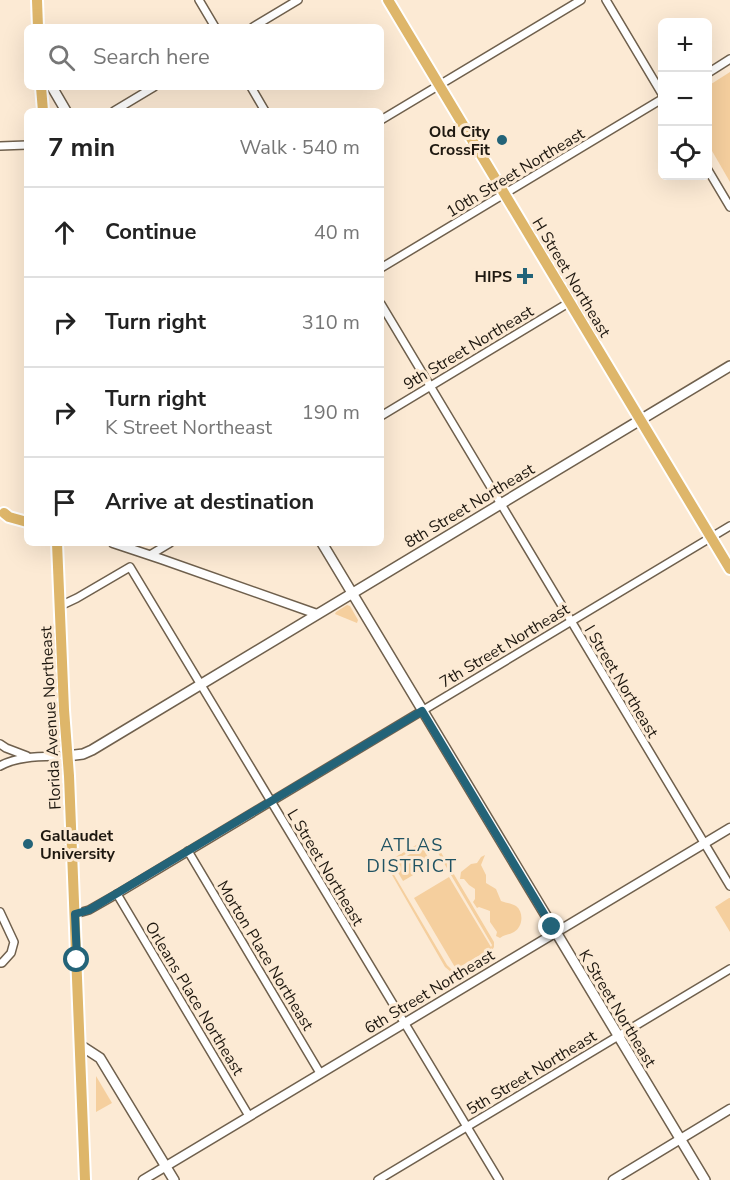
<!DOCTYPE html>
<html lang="en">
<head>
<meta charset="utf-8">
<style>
  :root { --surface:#fff; --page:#f6f6f6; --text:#222; --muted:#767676; --line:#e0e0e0 }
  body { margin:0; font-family:"Nunito Sans",sans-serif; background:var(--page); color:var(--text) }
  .controls { position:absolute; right:18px; top:18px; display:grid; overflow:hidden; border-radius:9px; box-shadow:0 6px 24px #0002 }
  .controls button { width:54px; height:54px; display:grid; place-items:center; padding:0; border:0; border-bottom:2px solid var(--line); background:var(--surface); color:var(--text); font:30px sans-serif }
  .stop { position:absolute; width:18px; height:18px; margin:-14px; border:4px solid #236378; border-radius:50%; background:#fff }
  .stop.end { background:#236378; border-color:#fff; box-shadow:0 2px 6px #0008 }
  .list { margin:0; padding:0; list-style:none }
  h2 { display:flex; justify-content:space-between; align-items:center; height:78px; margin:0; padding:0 24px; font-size:26px }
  h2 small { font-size:20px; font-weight:400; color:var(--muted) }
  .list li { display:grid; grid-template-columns:39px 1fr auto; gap:18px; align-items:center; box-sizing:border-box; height:90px; padding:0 24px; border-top:2px solid var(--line) }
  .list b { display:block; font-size:22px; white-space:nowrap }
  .list p { margin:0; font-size:20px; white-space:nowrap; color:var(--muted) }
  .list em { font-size:20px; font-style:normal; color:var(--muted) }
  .icon { flex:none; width:33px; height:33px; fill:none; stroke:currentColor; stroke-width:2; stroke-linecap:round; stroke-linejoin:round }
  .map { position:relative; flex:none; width:730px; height:1180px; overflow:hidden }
  .search { position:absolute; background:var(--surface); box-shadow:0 6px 24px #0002; left:24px; top:24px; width:360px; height:66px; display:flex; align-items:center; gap:15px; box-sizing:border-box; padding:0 21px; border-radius:9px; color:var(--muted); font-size:22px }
  .panel { position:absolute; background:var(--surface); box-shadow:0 6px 24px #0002; left:24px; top:108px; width:360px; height:438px; border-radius:9px }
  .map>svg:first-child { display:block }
</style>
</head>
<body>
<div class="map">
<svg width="730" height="1180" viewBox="0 0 730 1180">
  <rect width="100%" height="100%" fill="#fcead4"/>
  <g fill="#f5cf9e" fill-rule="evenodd">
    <polygon points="730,72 730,182 708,144 708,86"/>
    <polygon points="347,605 350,606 358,620 357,623 335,614 336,612"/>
    <path d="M 425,840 L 432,841 L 436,844 L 494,942 L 494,947 L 491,952 L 460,972 L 451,972 L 445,967 L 388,868 L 389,863 L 392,859 ZM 428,842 L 434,846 L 492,945 L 491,947 L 449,877 L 414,898 L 456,969 L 490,949 L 488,952 L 459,970 L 451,969 L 447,965 L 390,868 L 394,861 L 424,843 Z"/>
    <polygon points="422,847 432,864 403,881 393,864"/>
    <path d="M 485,855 L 481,865 L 486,875 L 486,883 L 496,889 L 501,901 C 506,903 511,903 516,906 C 524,912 523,927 514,932 C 509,935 505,934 500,938 L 496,936 L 497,932 L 490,922 L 490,911 L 479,907 L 477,908 L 473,902 L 475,899 L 475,889 L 469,885 L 464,879 L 460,879 L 461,872 L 471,864 L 477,863 L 481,857 Z"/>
    <polygon points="729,898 730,898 730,932 715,907"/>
    <polygon points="96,1076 112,1103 96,1112"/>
  </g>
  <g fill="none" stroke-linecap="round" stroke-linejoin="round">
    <g stroke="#6f604d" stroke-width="10">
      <g id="minor">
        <polyline points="199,0 215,27"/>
        <polyline points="606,0 662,94"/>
        <polyline points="253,27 298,0"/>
        <polyline points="708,73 730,59"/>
        <polyline points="251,87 265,111"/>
        <polyline points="114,111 154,87"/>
        <polyline points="381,120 581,0"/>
        <polyline points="0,146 27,145"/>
        <polyline points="708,170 730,207"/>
        <polyline points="381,268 662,99"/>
        <polyline points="381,304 730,886"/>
        <polyline points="381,416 570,302"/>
        <polyline points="150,555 170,543"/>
        <polyline points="60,606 77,598 130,567 499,1180"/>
        <polyline points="0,744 6,748 27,756"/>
        <path d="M 0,766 C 20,755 45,757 67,756"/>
        <polyline points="188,851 320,1073"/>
        <polyline points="117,894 249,1116"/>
        <polyline points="0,912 14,942 11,953 2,963 0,963"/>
        <polyline points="75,914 89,910 117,894 730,526"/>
        <polyline points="378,1180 730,969"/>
      </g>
    </g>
    <g stroke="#6f604d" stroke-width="11">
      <g id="tertiary">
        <polyline points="113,543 161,559 317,614"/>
        <polyline points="143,1180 730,828"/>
        <polyline points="613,1180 730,1109"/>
      </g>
    </g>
    <g stroke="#6f604d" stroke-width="12">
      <g id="secondary">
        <polyline points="52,87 66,111"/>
        <polyline points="322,543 705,1180"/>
        <polyline points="67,756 83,754 92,750 730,366"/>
        <polyline points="80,1045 100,1058 174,1180"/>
      </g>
    </g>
    <g stroke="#fff" stroke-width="14">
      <g id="primary">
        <polyline points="37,0 38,27"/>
        <polyline points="388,0 730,569"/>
        <polyline points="41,87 43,111"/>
        <polyline points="4,513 9,517 27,522"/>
        <polyline points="57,543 64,710 69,776 85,1180"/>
      </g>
    </g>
    <use href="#minor" stroke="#fff" stroke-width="7"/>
    <use href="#tertiary" stroke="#fff" stroke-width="8"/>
    <use href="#secondary" stroke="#fff" stroke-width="9"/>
    <use href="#primary" stroke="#deb66a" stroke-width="10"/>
  </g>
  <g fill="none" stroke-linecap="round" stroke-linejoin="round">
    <polyline stroke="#236378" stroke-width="8" points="77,960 75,914 89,910 422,711 552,927"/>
  </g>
  <g fill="#236378" stroke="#fcead4" stroke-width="2">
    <circle cx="502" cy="140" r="6"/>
    <path d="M522 267h6v6h6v6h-6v6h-6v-6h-6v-6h6z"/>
    <circle cx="28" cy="844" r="6"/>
  </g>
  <g text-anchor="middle" stroke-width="6" stroke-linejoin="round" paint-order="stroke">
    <g font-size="16" font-weight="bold" fill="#1e1810" stroke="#fcead4" text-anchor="end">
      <text x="490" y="137">Old City<tspan x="490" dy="18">CrossFit</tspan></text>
      <text x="512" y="282">HIPS</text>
      <text x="40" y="841" text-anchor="start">Gallaudet<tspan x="40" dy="18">University</tspan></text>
    </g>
    <g font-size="16" fill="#1e1810" stroke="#fcead4">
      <text transform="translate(515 172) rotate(-31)" y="6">10th Street Northeast</text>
      <text transform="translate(572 277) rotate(59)" y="6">H Street Northeast</text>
      <text transform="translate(468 347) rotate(-31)" y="6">9th Street Northeast</text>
      <text transform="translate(469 505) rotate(-31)" y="6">8th Street Northeast</text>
      <text transform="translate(504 645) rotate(-31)" y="6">7th Street Northeast</text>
      <text transform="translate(622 681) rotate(59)" y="6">I Street Northeast</text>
      <text transform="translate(50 718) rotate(-93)" y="6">Florida Avenue Northeast</text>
      <text transform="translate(326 867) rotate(59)" y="6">L Street Northeast</text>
      <text transform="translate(266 955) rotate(59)" y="6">Morton Place Northeast</text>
      <text transform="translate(429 991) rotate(-31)" y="6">6th Street Northeast</text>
      <text transform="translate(195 998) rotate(59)" y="6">Orleans Place Northeast</text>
      <text transform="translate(618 1008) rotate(59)" y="6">K Street Northeast</text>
      <text transform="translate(531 1072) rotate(-31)" y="6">5th Street Northeast</text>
    </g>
    <g font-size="18" letter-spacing="1.5" fill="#205363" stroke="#fcead4">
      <text x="412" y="851">ATLAS<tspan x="412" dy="21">DISTRICT</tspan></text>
    </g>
  </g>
</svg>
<div class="controls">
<button>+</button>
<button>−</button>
<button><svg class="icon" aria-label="locate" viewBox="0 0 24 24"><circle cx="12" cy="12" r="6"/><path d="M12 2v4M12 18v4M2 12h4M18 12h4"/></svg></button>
</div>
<div class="stop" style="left:77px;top:960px"></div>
<div class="stop end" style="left:552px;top:927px"></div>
<div class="search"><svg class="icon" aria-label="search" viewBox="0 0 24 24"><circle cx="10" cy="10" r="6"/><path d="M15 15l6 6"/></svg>Search here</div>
<section class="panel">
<h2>7 min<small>Walk · 540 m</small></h2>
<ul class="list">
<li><svg class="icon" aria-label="ahead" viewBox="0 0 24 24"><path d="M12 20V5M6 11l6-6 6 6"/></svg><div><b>Continue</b></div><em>40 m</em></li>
<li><svg class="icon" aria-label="right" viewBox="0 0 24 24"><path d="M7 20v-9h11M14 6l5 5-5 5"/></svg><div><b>Turn right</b></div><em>310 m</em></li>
<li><svg class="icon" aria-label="right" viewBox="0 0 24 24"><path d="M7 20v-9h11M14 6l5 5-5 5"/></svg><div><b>Turn right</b><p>K Street Northeast</p></div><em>190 m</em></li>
<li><svg class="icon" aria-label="arrive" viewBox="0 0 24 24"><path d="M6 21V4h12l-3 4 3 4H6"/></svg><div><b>Arrive at destination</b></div></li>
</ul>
</section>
</div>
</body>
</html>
